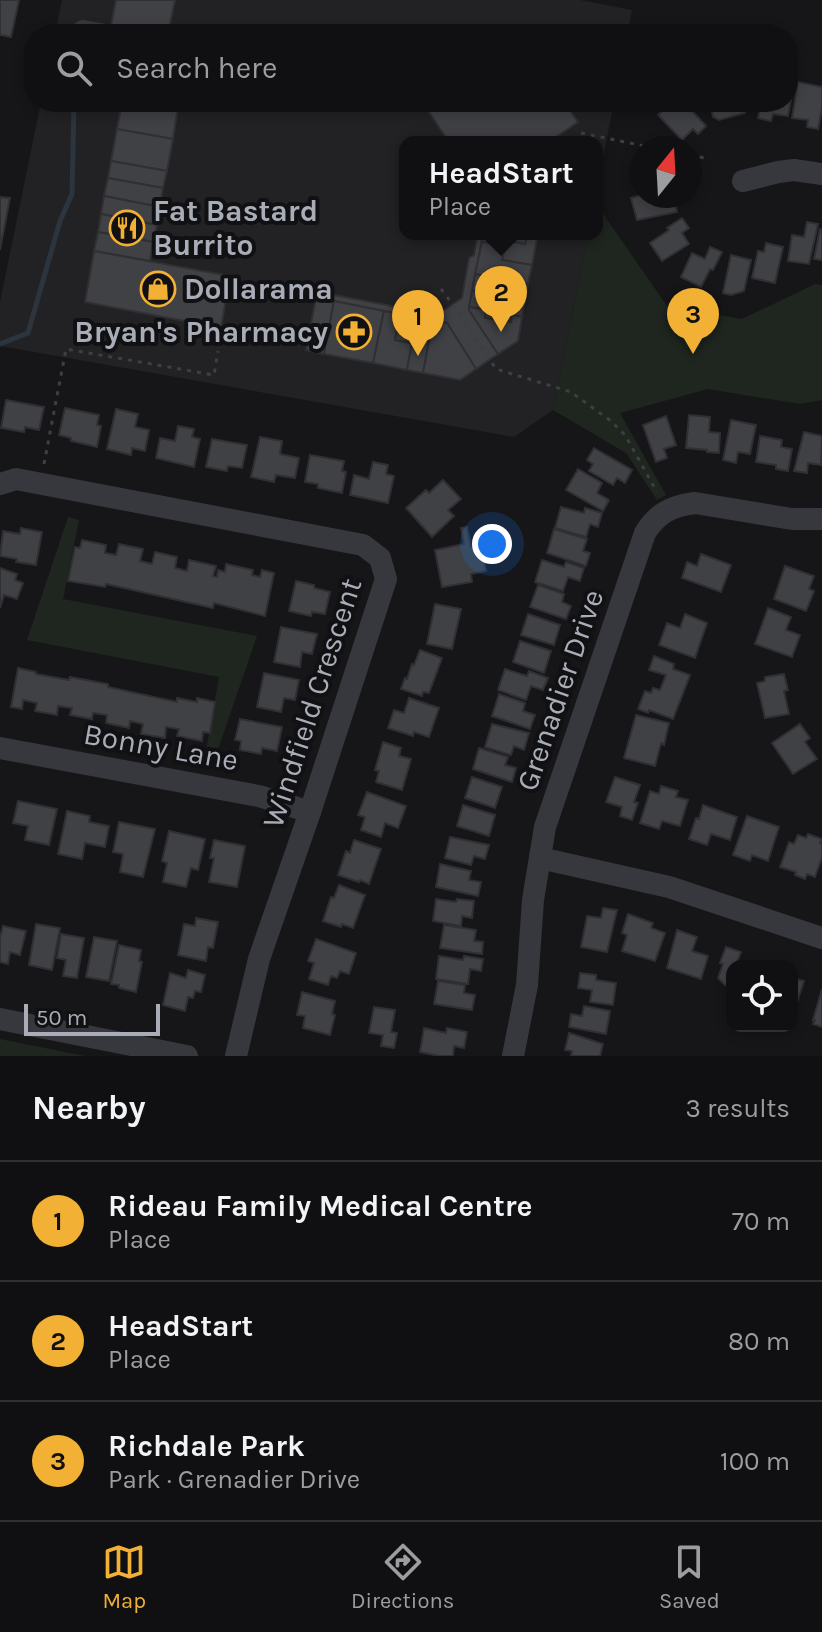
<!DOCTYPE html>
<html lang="en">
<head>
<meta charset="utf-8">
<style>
  :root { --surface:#101012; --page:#1e1e20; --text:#f1f3f6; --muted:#9c9d9f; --line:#303032; --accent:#f2b135 }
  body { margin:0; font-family:Karla,sans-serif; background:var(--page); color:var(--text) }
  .controls { position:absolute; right:24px; bottom:24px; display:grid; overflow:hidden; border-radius:16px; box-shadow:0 4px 12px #0003 }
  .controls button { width:72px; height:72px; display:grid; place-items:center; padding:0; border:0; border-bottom:2px solid var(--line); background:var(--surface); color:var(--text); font:40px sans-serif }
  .compass { position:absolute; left:630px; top:136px; width:72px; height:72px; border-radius:50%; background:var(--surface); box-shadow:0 4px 12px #0003; rotate:18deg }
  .scale { position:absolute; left:24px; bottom:20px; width:136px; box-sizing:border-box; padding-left:8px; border:4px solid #a8adb8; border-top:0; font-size:22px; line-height:28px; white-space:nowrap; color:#a8adb8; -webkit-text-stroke:6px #111113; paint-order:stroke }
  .you { position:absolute; left:492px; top:544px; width:28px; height:28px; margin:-20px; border:6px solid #fff; border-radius:50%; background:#1a73e8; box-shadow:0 0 0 12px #1a73e833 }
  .badge { display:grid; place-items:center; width:52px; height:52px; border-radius:50%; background:var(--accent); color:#111; font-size:26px; font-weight:700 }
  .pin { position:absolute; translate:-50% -66px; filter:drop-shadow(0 2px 4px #0008) }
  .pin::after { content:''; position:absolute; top:42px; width:28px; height:24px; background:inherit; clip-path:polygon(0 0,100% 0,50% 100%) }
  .popup { position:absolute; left:399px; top:136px; width:204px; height:104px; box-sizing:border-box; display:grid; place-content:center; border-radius:16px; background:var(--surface); filter:drop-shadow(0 2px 6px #0005); font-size:26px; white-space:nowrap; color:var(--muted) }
  .popup b { font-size:30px; color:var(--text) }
  .popup::after { content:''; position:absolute; left:50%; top:100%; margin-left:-16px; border:16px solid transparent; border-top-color:var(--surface) }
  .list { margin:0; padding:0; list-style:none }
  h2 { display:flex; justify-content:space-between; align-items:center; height:104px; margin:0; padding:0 32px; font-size:34px }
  h2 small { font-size:26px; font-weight:400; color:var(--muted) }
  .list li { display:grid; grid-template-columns:52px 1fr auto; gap:24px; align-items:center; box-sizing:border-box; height:120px; padding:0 32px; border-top:2px solid var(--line) }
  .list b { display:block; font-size:30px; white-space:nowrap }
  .list p { margin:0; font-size:26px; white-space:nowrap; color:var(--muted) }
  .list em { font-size:26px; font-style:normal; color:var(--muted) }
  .icon { flex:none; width:44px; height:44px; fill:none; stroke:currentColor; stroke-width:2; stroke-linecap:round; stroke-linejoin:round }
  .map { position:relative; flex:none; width:822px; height:1056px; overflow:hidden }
  .search { position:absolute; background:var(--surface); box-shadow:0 4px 12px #0003; left:24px; right:24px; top:24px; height:88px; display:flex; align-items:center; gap:20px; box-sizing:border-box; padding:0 28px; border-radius:32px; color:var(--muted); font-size:30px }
  .sheet { height:464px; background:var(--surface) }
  nav { display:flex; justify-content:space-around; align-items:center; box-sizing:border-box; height:112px; border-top:2px solid var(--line); background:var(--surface); font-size:22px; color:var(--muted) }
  nav a { display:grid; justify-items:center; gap:4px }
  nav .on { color:var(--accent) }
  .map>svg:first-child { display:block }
</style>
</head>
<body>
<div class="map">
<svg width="822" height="1056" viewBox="0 0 822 1056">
  <rect width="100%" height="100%" fill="#161618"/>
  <g fill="#222225">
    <polygon points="62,0 580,0 632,10 627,34 55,34"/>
    <polygon points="41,102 614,102 597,187 597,142 405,142 405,234 588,234 553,410 514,437 0,346 0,302"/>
  </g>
  <g fill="#1e261f">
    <polygon points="597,205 667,306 742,319 815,284 822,285 822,400 800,404 708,389 620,413 666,495 657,500 626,453 553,410 588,234 597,234"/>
    <polygon points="68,517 79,520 63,599 257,636 213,764 204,762 219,677 27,640"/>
    <polygon points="0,1039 85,1056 0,1056"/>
  </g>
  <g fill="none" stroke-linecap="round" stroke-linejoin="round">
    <polyline stroke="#2c353d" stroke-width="5" points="0,344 28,333 60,221 72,194 74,102"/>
  </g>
  <g fill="#404145" stroke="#303034" stroke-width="2">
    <polygon points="0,0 19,0 11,37 0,35"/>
    <polygon points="116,0 175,0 168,34 125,34 110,31"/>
    <polygon points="788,67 793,68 796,73 788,116 773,114 771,121 758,118 761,102 788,102"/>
    <polygon points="798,82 822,87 822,108 818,129 807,127 808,120 792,118"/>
    <polygon points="122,102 148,102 178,107 173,139 117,129"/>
    <polygon points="438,102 564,102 578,122 549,142 449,142 427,109"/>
    <polygon points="671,102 684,102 706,126 698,134 693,129 682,140 658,115"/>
    <polygon points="710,102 742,102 745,113 719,120 713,117"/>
    <polygon points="117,129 173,139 167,171 111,161"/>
    <polygon points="635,157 642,158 642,181 632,179"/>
    <polygon points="111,161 167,171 163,188 108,178"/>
    <polygon points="108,178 163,188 160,207 104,196"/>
    <polygon points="642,195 657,196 659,203 674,199 677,212 637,220 631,198"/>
    <polygon points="104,196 160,207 157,225 101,214"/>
    <polygon points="0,197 10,198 0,250"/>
    <polygon points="101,214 157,225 153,242 98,232"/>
    <polygon points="682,218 689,228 682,233 689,244 662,261 650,243 669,230 667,228"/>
    <polygon points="807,222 818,224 809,264 788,261 792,235 804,237"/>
    <polygon points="820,229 822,230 822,260 814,259"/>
    <polygon points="98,232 153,242 150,261 94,251"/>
    <polygon points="478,234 483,234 469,310 498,354 476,369 447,323 316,298 318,292 397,307 400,305 440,313 462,298 469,258 474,255"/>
    <polygon points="483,234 506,234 505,240 525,244 527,234 538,234 532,265 502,260 505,246 482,242"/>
    <polygon points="506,234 527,234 525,244 505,240"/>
    <polygon points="482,242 505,246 502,260 532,265 528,284 475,274"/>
    <polygon points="766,243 783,247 775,283 752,278 758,251 764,252"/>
    <polygon points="710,247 722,252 713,270 710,269 701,287 681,277 692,253 705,259"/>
    <polygon points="94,251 230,276 221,328 85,302"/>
    <polygon points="731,255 751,260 744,291 731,295 723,293"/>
    <polygon points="475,274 528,284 525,301 472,291"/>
    <polygon points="472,291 525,301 522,317 512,315 511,322 485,318 486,310 469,307"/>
    <polygon points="316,298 334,301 324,354 306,350"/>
    <polygon points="334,301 384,311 373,363 324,354"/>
    <polygon points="469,307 486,310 485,318 511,322 512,315 522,317 518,341 498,354 469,310"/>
    <polygon points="384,311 400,314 395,340 412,343 407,370 373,363"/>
    <polygon points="400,314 433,320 423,373 407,370 412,343 395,340"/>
    <polygon points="433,320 447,323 476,369 460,380 423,373"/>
    <polygon points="6,400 44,407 39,430 25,427 24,432 1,428"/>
    <polygon points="65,408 99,415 97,425 101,426 97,447 71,441 71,438 59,435"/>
    <polygon points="116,409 138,414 135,427 149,430 145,451 132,448 131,455 107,449"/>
    <polygon points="689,415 710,417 709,432 720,433 719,453 707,452 707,450 686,448"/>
    <polygon points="666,416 676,445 664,449 667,458 656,462 643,425"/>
    <polygon points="731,420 756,425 750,454 738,452 736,463 723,460"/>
    <polygon points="178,426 194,429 192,437 200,439 194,467 156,458 160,438 175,441"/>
    <polygon points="804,432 822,436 821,465 808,463 807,473 794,471"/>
    <polygon points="760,436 782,440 781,447 792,449 788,471 776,469 776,465 756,462"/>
    <polygon points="260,437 282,441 280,454 299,458 295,478 276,475 274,482 251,477"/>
    <polygon points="212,439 247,445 242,468 228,466 227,471 206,467"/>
    <polygon points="594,448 632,470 625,483 617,478 613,485 589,471 593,464 587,460"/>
    <polygon points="310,455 344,461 342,471 346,472 342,493 318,488 318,484 305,482"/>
    <polygon points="373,462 388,465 386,474 394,476 388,503 350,495 354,475 369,479"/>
    <polygon points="578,469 602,483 597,493 609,500 603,511 566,490"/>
    <polygon points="443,480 461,499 448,510 454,516 432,537 406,508 426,490 429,493"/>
    <polygon points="561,507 584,513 585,508 602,513 598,527 590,524 586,537 555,528"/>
    <polygon points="467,527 471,547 481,545 486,571 471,574 472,582 442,587 435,550 464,544 461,528"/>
    <polygon points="21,528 42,532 36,565 16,562 17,559 0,556 3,531 20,534"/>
    <polygon points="554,529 587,539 583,551 590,553 586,566 547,553"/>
    <polygon points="82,540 106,545 105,553 116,555 119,544 143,549 140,561 152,564 155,552 177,557 175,568 187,571 189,560 216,566 213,576 217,577 218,570 225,572 226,564 253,570 252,575 260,577 262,570 274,573 265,616 214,603 213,608 106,584 105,587 68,581 75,547 80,548"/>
    <polygon points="701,554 731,565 721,592 682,578 687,562 697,566"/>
    <polygon points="542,560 564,567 566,562 584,568 580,581 568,577 563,591 535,582"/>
    <polygon points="785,566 814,576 809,589 814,591 806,611 774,599"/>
    <polygon points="0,568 17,574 15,580 23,583 17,599 4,595 0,608"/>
    <polygon points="296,581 314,585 314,588 330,592 325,614 312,612 311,616 289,611"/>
    <polygon points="538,585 564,594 562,602 571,606 566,619 530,607"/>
    <polygon points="435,604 461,609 452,649 427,644"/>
    <polygon points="768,608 791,617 786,630 800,635 792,657 755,644"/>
    <polygon points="528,614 560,625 554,645 521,635"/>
    <polygon points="685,614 707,623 695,658 659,645 667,623 680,628"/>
    <polygon points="281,627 317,634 312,654 302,652 300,667 274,662"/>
    <polygon points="520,641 551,651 544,673 513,662"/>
    <polygon points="420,650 442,658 429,693 423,692 422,696 401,689 405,678 407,679 412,664 414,665"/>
    <polygon points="654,656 674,664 673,669 690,675 673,719 649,710 648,713 638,709 645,691 651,693 653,688 660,690 666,675 649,670"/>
    <polygon points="18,668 36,672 36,674 69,680 70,677 108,684 108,687 177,702 177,698 197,702 197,698 215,702 210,733 203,732 202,741 177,736 179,729 166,727 165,738 141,734 143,724 130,721 129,728 106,723 107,715 93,713 92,719 70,715 72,708 58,706 57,715 35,711 37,703 23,700 22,709 11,707"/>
    <polygon points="505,669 527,676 529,671 548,678 543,690 531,686 526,700 498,690"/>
    <polygon points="264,673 299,680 295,700 284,698 281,712 257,707"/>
    <polygon points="784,674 788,690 784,691 789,714 765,718 757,683 765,681 765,677"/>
    <polygon points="499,694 525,703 523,711 535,715 530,729 492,716"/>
    <polygon points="409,698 439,708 429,737 414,732 413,736 388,728 394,710 404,713"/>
    <polygon points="636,715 669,723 664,745 661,743 655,766 624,758"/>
    <polygon points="240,719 282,727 277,751 262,748 261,754 240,750 241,741 235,740"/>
    <polygon points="492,724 529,733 524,750 514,746 511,755 485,747"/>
    <polygon points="800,724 810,738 805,742 817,759 793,774 772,743"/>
    <polygon points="383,742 401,748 399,756 411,759 402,790 376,782 379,771 375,770"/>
    <polygon points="479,748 508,757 505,765 516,768 512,782 473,769"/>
    <polygon points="472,777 502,787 495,808 465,798"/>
    <polygon points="615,777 640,785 634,802 638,803 632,820 620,816 622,807 606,802"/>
    <polygon points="661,786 678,791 676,797 688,800 680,826 662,821 659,829 640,823 650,791 659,794"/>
    <polygon points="367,792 406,806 398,828 385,823 381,837 361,830 365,817 358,815"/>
    <polygon points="18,801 57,809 49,845 25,840 28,826 13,823"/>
    <polygon points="463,805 495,815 489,836 457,826"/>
    <polygon points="703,805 737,817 730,840 711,834 707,845 689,839 696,818 699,819"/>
    <polygon points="67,811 90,816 89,822 109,826 105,847 85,843 82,859 58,854"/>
    <polygon points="747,816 779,827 768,861 752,855 750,861 733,855"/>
    <polygon points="119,822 155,829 143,877 120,872 123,854 113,852"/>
    <polygon points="169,831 205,839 198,870 191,868 186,887 163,882 167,863 162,861"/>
    <polygon points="808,834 822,839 820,843 822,843 822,857 815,877 807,874 805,879 795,875 796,872 780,867 789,842 794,844 798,835 806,838"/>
    <polygon points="450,837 489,845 485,859 474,856 471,865 445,858"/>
    <polygon points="214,840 245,846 237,887 209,882 214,858 210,858"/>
    <polygon points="354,840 381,849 369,884 360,880 359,882 338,875 346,851 350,853"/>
    <polygon points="440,864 471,871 469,880 481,882 478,896 436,887"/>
    <polygon points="339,885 365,895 353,928 342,924 341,927 323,921 331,897 334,898"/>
    <polygon points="436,899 456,902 457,899 474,901 472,918 462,916 461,926 433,921"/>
    <polygon points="603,908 617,910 607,952 581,947 587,916 601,918"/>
    <polygon points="628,914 653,923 651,928 665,933 655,961 622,951 627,935 622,933"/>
    <polygon points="196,918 218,922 213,948 208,947 206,961 178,955 184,924 195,926"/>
    <polygon points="36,924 60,928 52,970 29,965"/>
    <polygon points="444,925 476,930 474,941 483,942 482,954 440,948"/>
    <polygon points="3,926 26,931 20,955 10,952 8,964 0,962 0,937"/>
    <polygon points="677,930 697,937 692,951 708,956 701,979 667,968"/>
    <polygon points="61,934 84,938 77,978 63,976 66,960 57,958"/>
    <polygon points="94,937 117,941 109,981 86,977"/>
    <polygon points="316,939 356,953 349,974 340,971 337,978 331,976 328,985 309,979 314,963 308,961"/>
    <polygon points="119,945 141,950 139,961 142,962 136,992 119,988 119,985 111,984"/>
    <polygon points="726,947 741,952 737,962 748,966 732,966 732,989 726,986 718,978 723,964 720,963"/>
    <polygon points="439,956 463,960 464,956 483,959 481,971 470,969 468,984 436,979"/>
    <polygon points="188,970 205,975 201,992 195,991 193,998 188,997 185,1011 163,1005 170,973 186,978"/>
    <polygon points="580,973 596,975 596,980 616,983 613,1005 590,1002 592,990 578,988"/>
    <polygon points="792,978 804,981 795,1009 792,1008"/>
    <polygon points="438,981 465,985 464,993 475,995 472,1010 434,1004"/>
    <polygon points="822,989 822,1027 813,1024 815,1020 813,1020"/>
    <polygon points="302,992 335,1001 332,1014 335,1015 330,1035 303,1028 305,1016 297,1015"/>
    <polygon points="584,1006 610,1011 606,1034 569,1027 571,1014 582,1016"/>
    <polygon points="374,1007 395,1010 391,1032 397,1033 394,1048 381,1046 383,1035 369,1033"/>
    <polygon points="424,1028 446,1033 447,1028 467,1032 464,1048 454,1046 453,1056 439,1056 420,1052"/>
    <polygon points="569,1033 603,1044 600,1056 571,1056 572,1051 565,1050"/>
  </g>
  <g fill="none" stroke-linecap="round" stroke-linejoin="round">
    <g stroke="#3d3f44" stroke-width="3" stroke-dasharray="4 6" stroke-linecap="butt">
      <polyline points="581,133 654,148"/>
      <polyline points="690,155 709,159"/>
      <polyline points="441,289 465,321 496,369 571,392 611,421 625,435 657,492"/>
      <polyline points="44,464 66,349 214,375 218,351"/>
    </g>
    <g stroke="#37383d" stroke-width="22">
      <polyline points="83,31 100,34"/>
      <polyline points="743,181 778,172 794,170 822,174"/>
      <polyline points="0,484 16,479 363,545 380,558 386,579 310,812 259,959 236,1056"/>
      <polyline points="0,748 259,796 310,812"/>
      <polyline points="540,858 669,887 822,938"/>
      <polyline points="0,1019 187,1056"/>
      <path d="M 513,1056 L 527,985 L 533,900 L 545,827 L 645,533 C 657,513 672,506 695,503 L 792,519 L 822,519"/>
    </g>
  </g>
  <defs>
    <g id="restaurant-ring" transform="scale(1.8)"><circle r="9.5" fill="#111113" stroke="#f2b135" stroke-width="1.5"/><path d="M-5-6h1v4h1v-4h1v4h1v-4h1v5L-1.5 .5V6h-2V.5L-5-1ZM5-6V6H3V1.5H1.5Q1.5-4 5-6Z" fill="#f2b135"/></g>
    <g id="shop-ring" transform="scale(1.8)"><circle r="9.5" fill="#111113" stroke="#f2b135" stroke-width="1.5"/><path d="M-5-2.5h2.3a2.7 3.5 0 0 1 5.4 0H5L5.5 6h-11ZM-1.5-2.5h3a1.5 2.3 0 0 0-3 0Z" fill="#f2b135"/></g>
    <g id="pharmacy-ring" transform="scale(1.8)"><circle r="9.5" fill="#111113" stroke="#f2b135" stroke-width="1.5"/><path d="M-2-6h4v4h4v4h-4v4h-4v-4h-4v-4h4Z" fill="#f2b135"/></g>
  </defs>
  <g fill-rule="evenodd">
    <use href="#restaurant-ring" x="127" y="228"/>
    <use href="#shop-ring" x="158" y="289"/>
    <use href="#pharmacy-ring" x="354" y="332"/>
  </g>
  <g text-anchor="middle" stroke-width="8" stroke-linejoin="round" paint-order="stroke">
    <g font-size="30" font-weight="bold" fill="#a8adb8" stroke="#111113" text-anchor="start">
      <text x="153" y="221">Fat Bastard<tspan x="153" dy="34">Burrito</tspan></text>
      <text x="184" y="299">Dollarama</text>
      <text x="328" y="342" text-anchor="end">Bryan's Pharmacy</text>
    </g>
    <g font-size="30" fill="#a8adb8" stroke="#111113">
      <text transform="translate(560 690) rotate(-71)" y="10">Grenadier Drive</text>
      <text transform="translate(312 703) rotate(-72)" y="10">Windfield Crescent</text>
      <text transform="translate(161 747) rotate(10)" y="10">Bonny Lane</text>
    </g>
  </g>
</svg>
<div class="controls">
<button><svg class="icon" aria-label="locate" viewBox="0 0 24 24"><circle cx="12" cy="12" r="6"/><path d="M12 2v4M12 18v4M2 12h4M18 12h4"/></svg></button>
</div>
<svg class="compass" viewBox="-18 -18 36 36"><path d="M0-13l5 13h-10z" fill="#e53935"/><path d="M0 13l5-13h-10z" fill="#9c9d9f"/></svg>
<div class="scale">50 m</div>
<div class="you"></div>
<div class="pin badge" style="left:418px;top:356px">1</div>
<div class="pin badge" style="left:501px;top:332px">2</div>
<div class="popup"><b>HeadStart</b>Place</div>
<div class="pin badge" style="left:693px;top:354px">3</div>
<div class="search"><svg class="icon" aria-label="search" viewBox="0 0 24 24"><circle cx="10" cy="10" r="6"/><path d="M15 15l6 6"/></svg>Search here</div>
</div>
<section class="sheet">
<h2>Nearby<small>3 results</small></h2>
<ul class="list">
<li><span class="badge">1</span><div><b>Rideau Family Medical Centre</b><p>Place</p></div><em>70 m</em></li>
<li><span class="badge">2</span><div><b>HeadStart</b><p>Place</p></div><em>80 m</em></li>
<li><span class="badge">3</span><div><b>Richdale Park</b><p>Park · Grenadier Drive</p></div><em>100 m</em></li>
</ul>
</section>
<nav>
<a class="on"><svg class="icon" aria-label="map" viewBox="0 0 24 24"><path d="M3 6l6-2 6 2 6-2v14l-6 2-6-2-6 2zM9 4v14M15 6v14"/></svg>Map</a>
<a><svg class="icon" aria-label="directions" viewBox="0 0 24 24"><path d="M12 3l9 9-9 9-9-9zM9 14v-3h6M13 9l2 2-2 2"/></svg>Directions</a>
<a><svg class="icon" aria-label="saved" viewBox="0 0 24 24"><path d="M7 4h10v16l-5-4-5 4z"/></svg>Saved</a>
</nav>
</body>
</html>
